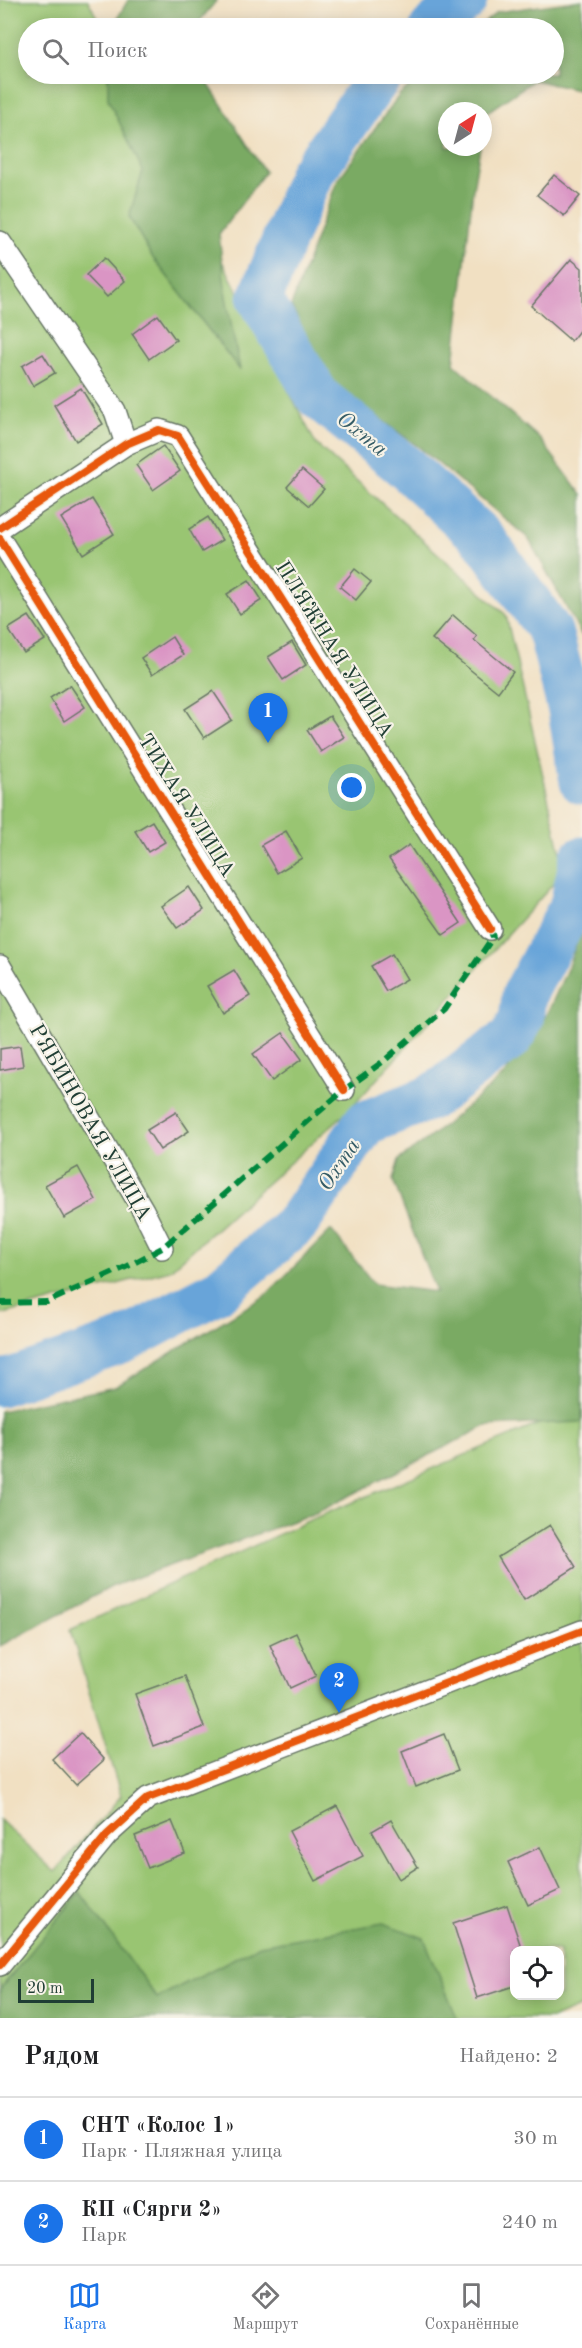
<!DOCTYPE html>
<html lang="ru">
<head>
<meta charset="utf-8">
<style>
  :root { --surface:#fff; --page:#f2f2f2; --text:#202124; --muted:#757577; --line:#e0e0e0; --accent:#1a73e8 }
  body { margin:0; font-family:"Old Standard TT",serif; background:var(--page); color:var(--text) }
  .controls { position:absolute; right:18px; bottom:18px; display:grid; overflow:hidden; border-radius:12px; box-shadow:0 3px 15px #0003 }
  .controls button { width:54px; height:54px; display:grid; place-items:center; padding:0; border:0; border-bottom:2px solid var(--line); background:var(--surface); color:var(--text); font:30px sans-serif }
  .compass { position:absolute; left:438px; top:102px; width:54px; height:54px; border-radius:50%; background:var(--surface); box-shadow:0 3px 15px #0003; rotate:36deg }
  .scale { position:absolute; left:18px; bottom:15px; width:76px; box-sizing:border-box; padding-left:6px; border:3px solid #1f3d34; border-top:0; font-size:16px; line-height:21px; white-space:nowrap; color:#1f3d34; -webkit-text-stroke:4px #f7f3e8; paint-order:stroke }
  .you { position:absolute; left:352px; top:788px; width:21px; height:21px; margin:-15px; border:4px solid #fff; border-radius:50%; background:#1a73e8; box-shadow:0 0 0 9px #1a73e833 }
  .badge { display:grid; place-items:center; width:39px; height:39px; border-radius:50%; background:var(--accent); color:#fff; font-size:20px; font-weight:700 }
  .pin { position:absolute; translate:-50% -50px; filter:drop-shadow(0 2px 3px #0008) }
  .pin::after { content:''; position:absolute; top:32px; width:21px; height:18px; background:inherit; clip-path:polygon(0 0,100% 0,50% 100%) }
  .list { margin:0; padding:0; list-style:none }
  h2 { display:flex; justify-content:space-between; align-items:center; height:78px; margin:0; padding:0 24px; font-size:26px }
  h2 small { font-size:20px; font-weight:400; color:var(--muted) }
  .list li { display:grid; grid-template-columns:39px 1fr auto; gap:18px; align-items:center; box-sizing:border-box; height:84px; padding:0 24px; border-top:2px solid var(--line) }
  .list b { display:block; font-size:22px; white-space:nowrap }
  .list p { margin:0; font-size:20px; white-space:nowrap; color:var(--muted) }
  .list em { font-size:20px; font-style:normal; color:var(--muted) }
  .icon { flex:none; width:33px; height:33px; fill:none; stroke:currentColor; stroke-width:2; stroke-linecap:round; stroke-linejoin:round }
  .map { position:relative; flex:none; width:582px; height:2018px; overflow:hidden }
  .search { position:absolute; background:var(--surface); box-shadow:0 3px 15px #0003; left:18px; right:18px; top:18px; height:66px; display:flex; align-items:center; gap:15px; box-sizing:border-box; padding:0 21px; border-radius:33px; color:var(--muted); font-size:22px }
  .sheet { height:246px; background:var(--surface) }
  nav { display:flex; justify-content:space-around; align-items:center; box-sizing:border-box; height:84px; border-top:2px solid var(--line); background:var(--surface); font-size:16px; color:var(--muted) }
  nav a { display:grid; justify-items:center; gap:3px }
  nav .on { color:var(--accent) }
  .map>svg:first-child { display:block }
</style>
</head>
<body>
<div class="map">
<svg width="582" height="2018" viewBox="0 0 582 2018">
  <rect width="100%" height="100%" fill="#f7f3e8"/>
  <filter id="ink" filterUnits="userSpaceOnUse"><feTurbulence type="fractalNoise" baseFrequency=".0167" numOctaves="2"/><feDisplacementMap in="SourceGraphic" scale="12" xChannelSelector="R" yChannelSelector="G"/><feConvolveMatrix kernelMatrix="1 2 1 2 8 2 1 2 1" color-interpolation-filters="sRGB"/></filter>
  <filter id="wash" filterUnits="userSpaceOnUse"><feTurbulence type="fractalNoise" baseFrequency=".008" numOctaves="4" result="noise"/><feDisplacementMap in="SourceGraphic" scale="24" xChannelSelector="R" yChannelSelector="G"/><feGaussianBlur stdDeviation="1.35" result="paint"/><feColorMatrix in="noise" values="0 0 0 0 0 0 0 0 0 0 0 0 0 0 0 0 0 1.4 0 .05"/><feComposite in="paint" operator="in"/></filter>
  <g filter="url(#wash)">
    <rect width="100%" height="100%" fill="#f1e0c2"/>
    <g fill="#99c572" stroke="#5c8153" stroke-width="1.5" fill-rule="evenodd">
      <polygon points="0,0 88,0 102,28 28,28 28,74 126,74 316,444 506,615 565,871 350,1109 170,1270 0,1315"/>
      <path d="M 582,1406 L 582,2006 L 553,2018 L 0,2018 L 0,1820 L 55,1872 L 121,1796 L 70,1630 L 310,1520 ZM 514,1950 L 560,1950 L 560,1996 L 514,1996 Z"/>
    </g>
    <g fill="#7aaa64" stroke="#4c744c" stroke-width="1.5">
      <polygon points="128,0 217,0 194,28 112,28"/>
      <polygon points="582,0 582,86 577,90 534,80 486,113 483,130 483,111 447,111 447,147 480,147 473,189 454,364 540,439 582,495 582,636 528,538 420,448 330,382 291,306 337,181 400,94 425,74 554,74 554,28 478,28 497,12"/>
      <polygon points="108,74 202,74 265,172 219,234 226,297 240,370 153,258 129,217 143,171 108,99"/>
      <polygon points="582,927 582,1422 486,1426 318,1512 113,1586 0,1646 0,1411 115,1387 265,1296 331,1230 374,1284 436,1292 393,1180 399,1160 434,1134 503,1076 548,1012 568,967"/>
      <polygon points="80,1892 157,1998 260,1945 383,1923 424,1938 457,2018 0,2018 0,1989"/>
    </g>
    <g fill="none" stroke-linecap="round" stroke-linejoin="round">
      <g stroke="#68a4d9" stroke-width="45">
        <polyline points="432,28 465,0"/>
        <polyline points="381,74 311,174 260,299 318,397 405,467 483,538 550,631 570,710 582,782"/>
        <polyline points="0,1384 124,1341 218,1291 298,1222 365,1123 432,1097 511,1038 521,1020 524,995 572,905 582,859"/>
      </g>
    </g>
    <g id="blocks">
      <g fill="#da95c4">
        <polygon points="554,175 580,196 564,216 537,195"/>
        <polygon points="104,258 125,281 107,297 86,275"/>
        <polygon points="571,259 582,268 582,327 571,341 531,306"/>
        <polygon points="158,315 176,340 149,359 132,334"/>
        <polygon points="43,354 55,373 33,386 22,366"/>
        <polygon points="81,388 103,424 76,441 54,405"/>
        <polygon points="163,446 180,471 153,490 136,465"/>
        <polygon points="302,470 324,489 309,506 287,487"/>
        <polygon points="92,499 114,534 83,554 61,518"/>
        <polygon points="208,517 222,540 202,552 189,529"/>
        <polygon points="355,569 371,582 356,600 340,587"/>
        <polygon points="249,580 262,600 240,614 227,594"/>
        <polygon points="453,615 477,636 474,640 513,672 498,692 432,639"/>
        <polygon points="29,616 45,640 24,653 8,629"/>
        <polygon points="172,637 183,655 152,675 141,658"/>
        <polygon points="292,642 306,665 283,680 268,657"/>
        <polygon points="70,685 85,707 64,721 50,698"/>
        <polygon points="213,691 232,720 204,738 185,709"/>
        <polygon points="330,716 344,737 321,752 307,730"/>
        <polygon points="152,821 165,842 148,852 135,831"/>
        <polygon points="286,831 302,858 277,873 261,845"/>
        <polygon points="409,845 461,923 443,935 389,859"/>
        <polygon points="189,887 204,910 177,928 161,906"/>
        <polygon points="392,954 407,979 386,991 371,966"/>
        <polygon points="234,970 250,996 223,1013 207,986"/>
        <polygon points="283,1033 302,1059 272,1081 253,1054"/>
        <polygon points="20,1046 23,1066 0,1070 0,1049"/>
        <polygon points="176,1112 189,1131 160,1150 147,1130"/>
        <polygon points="78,1167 96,1200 64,1218 45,1185"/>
        <polygon points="550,1525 576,1567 524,1600 498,1557"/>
        <polygon points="296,1633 316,1676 290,1688 270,1645"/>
        <polygon points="185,1676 204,1727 154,1746 135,1694"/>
        <polygon points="80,1733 104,1760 76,1785 52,1759"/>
        <polygon points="444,1734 458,1770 416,1787 402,1751"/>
        <polygon points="337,1806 363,1856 315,1881 289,1831"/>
        <polygon points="391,1820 418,1867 399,1879 372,1831"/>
        <polygon points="172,1821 185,1853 148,1868 135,1836"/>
        <polygon points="540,1847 560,1890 528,1905 508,1862"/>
        <polygon points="507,1905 522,1950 514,1950 514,1986 477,1998 453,1923"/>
      </g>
    </g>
  </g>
  <g filter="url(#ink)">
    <use href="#blocks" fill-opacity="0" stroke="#687666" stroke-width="1.5"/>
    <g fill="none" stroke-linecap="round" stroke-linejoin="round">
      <g stroke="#687666" stroke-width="24">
        <g id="street">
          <polyline points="0,242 115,411 126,444"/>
          <polyline points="0,528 126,444 159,430 178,436 490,929"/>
          <polyline points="0,539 344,1090"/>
          <polyline points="0,966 143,1210 162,1248"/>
          <polyline points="0,1965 107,1835 148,1798 582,1631"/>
        </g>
      </g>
      <use href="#street" stroke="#fff" stroke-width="21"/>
      <polyline stroke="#00873e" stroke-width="6" stroke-dasharray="12 6" stroke-linecap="butt" points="0,1303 47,1302 128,1266 162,1248 344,1090 385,1060 444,1009 493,937 490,929"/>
      <g stroke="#f7f3e8" stroke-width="11">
        <g id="cycleway">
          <polyline points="0,528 126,444 159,430 178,436 490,929"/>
          <polyline points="0,539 344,1090"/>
          <polyline points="0,1965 107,1835 148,1798 582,1631"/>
        </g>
      </g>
      <use href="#cycleway" stroke="#e8590c" stroke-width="8"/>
    </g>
  </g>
  <g text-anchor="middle" stroke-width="4.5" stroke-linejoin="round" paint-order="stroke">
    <g font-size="21" fill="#1f3d34" stroke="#f7f3e8">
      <text transform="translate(335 649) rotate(58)" y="7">ПЛЯЖНАЯ УЛИЦА</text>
      <text transform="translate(187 805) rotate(58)" y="7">ТИХАЯ УЛИЦА</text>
      <text transform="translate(91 1122) rotate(60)" y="7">РЯБИНОВАЯ УЛИЦА</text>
    </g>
    <g font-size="22" font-style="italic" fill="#355c66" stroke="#f7f3e8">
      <text transform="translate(363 433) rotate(39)" y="8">Охта</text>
      <text transform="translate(338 1164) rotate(-56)" y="8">Охта</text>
    </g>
  </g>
</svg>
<div class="controls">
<button><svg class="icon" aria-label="locate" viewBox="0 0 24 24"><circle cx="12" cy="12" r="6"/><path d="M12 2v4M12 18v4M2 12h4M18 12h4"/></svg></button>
</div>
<svg class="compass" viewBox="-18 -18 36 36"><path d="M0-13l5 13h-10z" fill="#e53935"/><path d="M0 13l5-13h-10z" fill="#757577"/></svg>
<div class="scale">20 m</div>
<div class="you"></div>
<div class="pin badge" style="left:268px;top:743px">1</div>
<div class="pin badge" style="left:339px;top:1713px">2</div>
<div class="search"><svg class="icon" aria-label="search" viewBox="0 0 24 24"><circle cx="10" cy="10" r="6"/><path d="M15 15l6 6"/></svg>Поиск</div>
</div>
<section class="sheet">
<h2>Рядом<small>Найдено: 2</small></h2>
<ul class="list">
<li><span class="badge">1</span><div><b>СНТ «Колос 1»</b><p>Парк · Пляжная улица</p></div><em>30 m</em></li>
<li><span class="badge">2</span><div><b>КП «Сярги 2»</b><p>Парк</p></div><em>240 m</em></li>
</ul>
</section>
<nav>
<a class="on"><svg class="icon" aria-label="map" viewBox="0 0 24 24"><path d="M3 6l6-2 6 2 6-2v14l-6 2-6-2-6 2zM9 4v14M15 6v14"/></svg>Карта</a>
<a><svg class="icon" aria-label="directions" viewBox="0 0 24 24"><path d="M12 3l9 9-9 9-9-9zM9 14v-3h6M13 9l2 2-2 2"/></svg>Маршрут</a>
<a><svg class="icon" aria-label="saved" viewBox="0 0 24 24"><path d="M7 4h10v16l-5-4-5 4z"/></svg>Сохранённые</a>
</nav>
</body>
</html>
